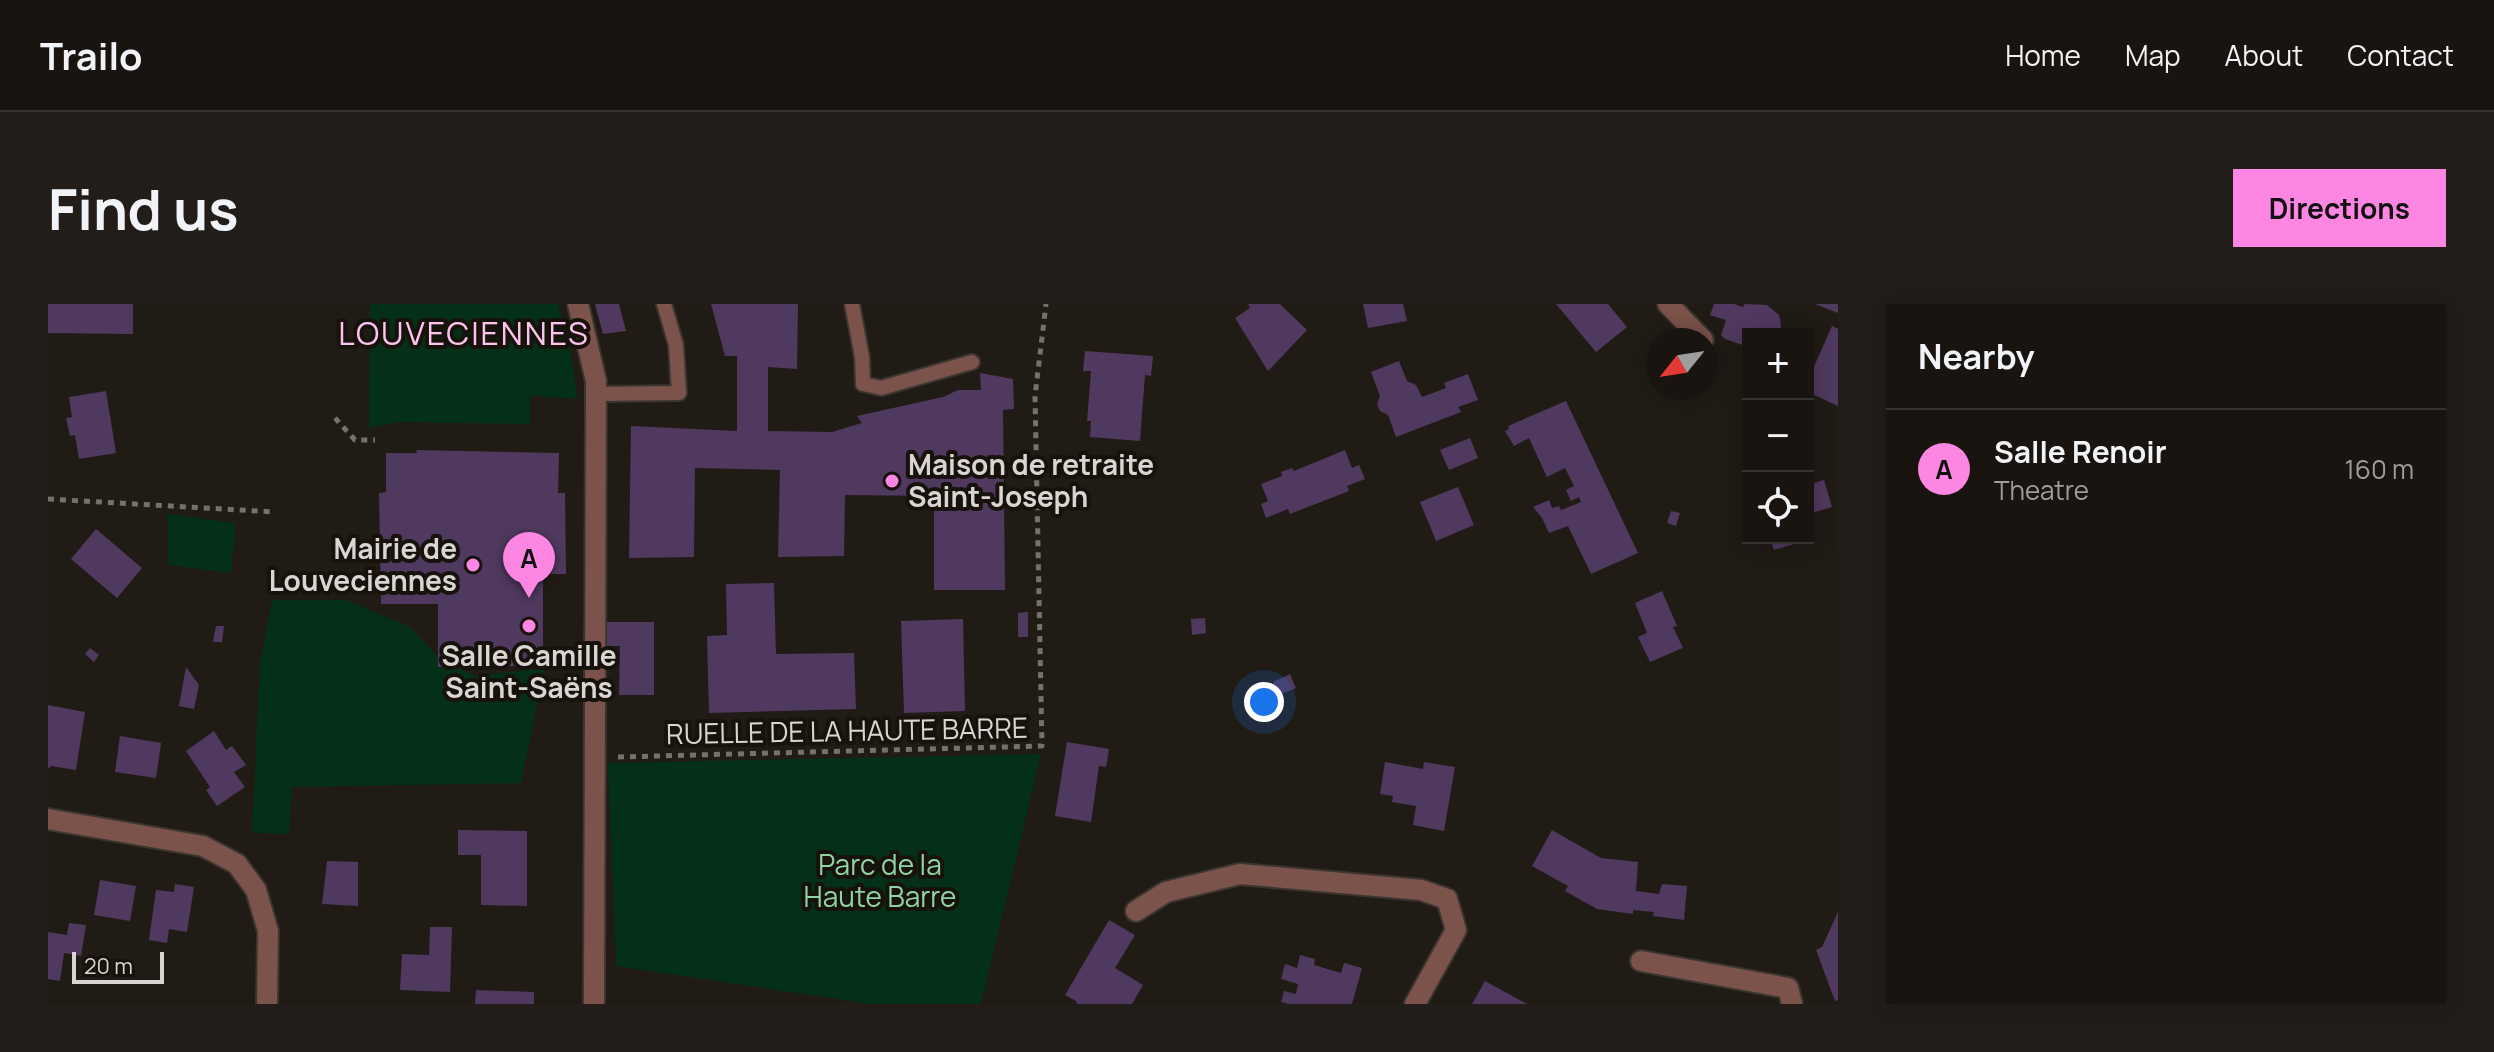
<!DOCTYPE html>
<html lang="en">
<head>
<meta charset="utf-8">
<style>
  :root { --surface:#191410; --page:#221d19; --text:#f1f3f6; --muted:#9f9e9f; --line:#373330; --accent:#fd86e2 }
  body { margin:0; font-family:Manrope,sans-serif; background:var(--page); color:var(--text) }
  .controls { position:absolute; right:24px; top:24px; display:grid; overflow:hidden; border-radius:0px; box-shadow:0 4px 20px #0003 }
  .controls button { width:72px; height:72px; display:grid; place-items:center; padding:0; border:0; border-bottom:2px solid var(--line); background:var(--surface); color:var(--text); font:40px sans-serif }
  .compass { position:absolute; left:1598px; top:24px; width:72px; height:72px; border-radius:50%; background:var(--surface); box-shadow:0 4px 20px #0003; rotate:240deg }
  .scale { position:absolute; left:24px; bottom:20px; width:92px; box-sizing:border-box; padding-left:8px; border:4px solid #dad5d2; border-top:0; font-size:22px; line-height:28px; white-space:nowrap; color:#dad5d2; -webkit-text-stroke:6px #18120d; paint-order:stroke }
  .you { position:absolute; left:1216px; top:398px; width:28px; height:28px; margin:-20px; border:6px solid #fff; border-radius:50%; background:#1a73e8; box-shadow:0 0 0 12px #1a73e833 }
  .badge { display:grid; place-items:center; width:52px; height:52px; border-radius:50%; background:var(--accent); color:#111; font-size:26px; font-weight:700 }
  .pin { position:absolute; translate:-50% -66px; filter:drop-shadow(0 2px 4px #0008) }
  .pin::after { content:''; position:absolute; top:42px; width:28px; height:24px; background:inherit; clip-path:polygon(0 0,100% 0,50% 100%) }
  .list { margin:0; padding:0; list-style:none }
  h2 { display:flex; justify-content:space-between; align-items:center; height:104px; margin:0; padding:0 32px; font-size:34px }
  h2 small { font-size:26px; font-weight:400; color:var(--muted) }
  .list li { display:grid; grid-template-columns:52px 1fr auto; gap:24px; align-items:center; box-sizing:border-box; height:120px; padding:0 32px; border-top:2px solid var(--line) }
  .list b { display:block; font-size:30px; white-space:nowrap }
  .list p { margin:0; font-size:26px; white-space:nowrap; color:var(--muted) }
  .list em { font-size:26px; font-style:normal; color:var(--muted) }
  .icon { flex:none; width:44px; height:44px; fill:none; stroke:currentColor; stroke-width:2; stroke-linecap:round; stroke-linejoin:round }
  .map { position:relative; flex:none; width:1790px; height:700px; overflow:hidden; border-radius:0px }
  header { display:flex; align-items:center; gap:48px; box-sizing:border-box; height:112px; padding:0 40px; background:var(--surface); border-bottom:2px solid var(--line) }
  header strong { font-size:38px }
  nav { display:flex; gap:44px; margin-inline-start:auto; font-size:28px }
  .intro { display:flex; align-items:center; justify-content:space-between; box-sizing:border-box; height:192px; padding:0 48px }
  h1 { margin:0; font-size:56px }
  .button { padding:20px 36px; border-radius:0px; background:var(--accent); color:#111; font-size:28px; font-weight:700 }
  main { display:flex; gap:48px; padding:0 48px }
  aside { flex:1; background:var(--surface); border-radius:0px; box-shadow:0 4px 20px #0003 }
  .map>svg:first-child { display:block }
</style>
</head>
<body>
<header>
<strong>Trailo</strong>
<nav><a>Home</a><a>Map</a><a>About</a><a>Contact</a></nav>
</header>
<div class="intro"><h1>Find us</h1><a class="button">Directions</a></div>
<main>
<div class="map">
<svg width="1790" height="700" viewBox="0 0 1790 700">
  <rect width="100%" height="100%" fill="#211b16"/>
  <g fill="#033016">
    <polygon points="322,0 510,0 522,44 529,95 482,92 482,120 351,118 321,124"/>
    <polygon points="119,210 188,219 183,269 121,261"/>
    <polygon points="224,296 298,296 362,323 387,350 426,372 497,364 473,479 244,483 241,530 204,529 212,358"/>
    <polygon points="993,450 933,700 823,700 568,662 560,459"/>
  </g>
  <g fill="#50395e">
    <polygon points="0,0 85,0 85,30 0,29"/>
    <polygon points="547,0 571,0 578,27 555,30"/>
    <polygon points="663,0 750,0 749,65 720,63 720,127 784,128 814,119 809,112 895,93 910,86 933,86 932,69 965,75 966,105 955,106 957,286 886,286 886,192 797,191 796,252 730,253 732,166 647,164 646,253 581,254 583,122 689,127 689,52 677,52"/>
    <polygon points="1200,0 1232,0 1259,26 1220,67 1187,14 1202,4"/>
    <polygon points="1315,0 1355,0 1359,17 1320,24"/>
    <polygon points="1508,0 1560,0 1579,23 1548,48"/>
    <polygon points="1666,0 1686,0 1695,3 1696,0 1719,1 1731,11 1733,22 1731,30 1700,30 1700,43 1677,35 1673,31 1678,16 1662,11"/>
    <polygon points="1767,0 1790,0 1790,9"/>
    <polygon points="1784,22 1790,25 1790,102 1760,88 1760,76"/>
    <polygon points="1037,47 1105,52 1103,72 1097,71 1092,137 1042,133 1043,117 1039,117 1043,67 1035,67"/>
    <polygon points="1351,57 1359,77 1368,81 1374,93 1398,84 1396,79 1420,70 1430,96 1410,103 1413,108 1348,133 1340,111 1332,107 1329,100 1332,92 1323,68"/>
    <polygon points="58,87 68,149 31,155 27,131 22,132 18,114 24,113 21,93"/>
    <polygon points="1518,97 1590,249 1543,270 1520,222 1501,229 1494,214 1485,203 1501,196 1504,204 1511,202 1513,206 1533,198 1531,193 1523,197 1518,186 1526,182 1517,164 1499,173 1481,134 1466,142 1457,127 1461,125 1460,122"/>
    <polygon points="1422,134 1430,154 1401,166 1392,146"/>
    <polygon points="368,146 511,149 510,189 517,189 518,270 495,270 495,362 390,363 390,300 333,300 331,189 338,188 338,149 369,149"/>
    <polygon points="1297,146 1304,164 1311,161 1317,175 1299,182 1301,187 1242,210 1240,205 1218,214 1213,200 1220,197 1213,180 1234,172 1233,168 1244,164 1246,167"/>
    <polygon points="1776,176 1784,203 1760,210 1760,181"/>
    <polygon points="1410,183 1426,221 1388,237 1372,198"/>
    <polygon points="1623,207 1632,209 1628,222 1619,219"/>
    <polygon points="48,225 94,264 69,294 23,255"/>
    <polygon points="1722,234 1752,234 1753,238 1726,246"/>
    <polygon points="726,279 728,350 806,349 808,405 661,409 659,332 679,331 678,280"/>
    <polygon points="1614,287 1629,322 1625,323 1635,344 1602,358 1590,333 1599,329 1587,299"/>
    <polygon points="980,308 980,333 970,333 970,309"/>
    <polygon points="1157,314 1158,329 1144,331 1143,315"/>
    <polygon points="915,315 917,407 856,409 853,317"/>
    <polygon points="559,318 606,318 606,391 571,391 572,342 558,342"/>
    <polygon points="168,322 176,322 174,338 165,338"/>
    <polygon points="42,344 51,351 46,358 37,350"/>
    <polygon points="138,363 151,381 146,405 131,402"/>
    <polygon points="1242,370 1248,384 1231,391 1225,378"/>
    <polygon points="0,401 37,408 28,466 3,462 0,465"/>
    <polygon points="166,427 178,446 184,442 198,461 186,468 197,483 169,502 158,486 162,483 138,447"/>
    <polygon points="72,432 113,439 108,474 67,468"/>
    <polygon points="1019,438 1061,445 1058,463 1051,462 1043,518 1007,512"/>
    <polygon points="1337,458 1375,465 1376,458 1407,463 1396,527 1365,521 1368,502 1344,498 1345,492 1332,490"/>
    <polygon points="410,526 479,527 479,602 433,601 433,551 410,551"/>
    <polygon points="1504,526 1553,554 1590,558 1588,587 1611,590 1614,580 1639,582 1636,616 1605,612 1606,608 1585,606 1585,610 1549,605 1517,587 1520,582 1484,562"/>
    <polygon points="279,557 310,558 310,602 274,600"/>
    <polygon points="52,576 88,582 82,617 46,611"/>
    <polygon points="127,580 146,583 139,628 121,625 119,639 101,636 108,586 126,588"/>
    <polygon points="1790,608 1790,696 1787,697 1768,646 1774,643"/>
    <polygon points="1061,616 1087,631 1067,664 1095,681 1084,700 1029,700 1028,697 1017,691"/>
    <polygon points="21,619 38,621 33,652 16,649 12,677 0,675 0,628 19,631"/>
    <polygon points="382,623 404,623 402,688 352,686 354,650 381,651"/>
    <polygon points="1252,651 1267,655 1266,661 1293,669 1296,659 1314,664 1304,700 1241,700 1233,698 1236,687 1248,690 1250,680 1233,675 1237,660 1249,664"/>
    <polygon points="1437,677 1479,700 1424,700"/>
    <polygon points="428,686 486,688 486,700 427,700"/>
  </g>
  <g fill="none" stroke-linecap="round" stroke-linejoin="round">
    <g stroke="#3b3530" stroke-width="18">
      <g id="service">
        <polyline points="804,0 814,53 815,80 833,84 924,58"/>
        <polyline points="548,90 631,89 628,41 616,0"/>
      </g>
    </g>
    <g stroke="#3b3530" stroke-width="24">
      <g id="minor">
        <polyline points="530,0 548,77 546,700"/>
        <polyline points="1620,0 1655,36"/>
        <polyline points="0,515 155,542 189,560 208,586 220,627 219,700"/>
        <polyline points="1088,607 1118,588 1192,570 1373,586 1399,595 1408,626 1367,700"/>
        <polyline points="1593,657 1740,684 1744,700"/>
      </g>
    </g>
    <g stroke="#76716c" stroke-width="5" stroke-dasharray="6 6" stroke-linecap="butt">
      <polyline points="287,114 307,136 327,136"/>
      <polyline points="0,195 227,208"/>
      <polyline points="570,453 994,442 987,92 998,0"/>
    </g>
    <use href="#service" stroke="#7c534b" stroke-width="14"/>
    <use href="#minor" stroke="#7c534b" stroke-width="20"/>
  </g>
  <g fill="#fd86e2" stroke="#18120d" stroke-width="3">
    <circle cx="844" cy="177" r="8"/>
    <circle cx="425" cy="261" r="8"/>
    <circle cx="481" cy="322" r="8"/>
  </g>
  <g text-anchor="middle" stroke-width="8" stroke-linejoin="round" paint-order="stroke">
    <g font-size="28" font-weight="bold" fill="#dad5d2" stroke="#18120d" text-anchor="start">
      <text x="860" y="171">Maison de retraite<tspan x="860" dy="32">Saint-Joseph</tspan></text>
      <text x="409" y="255" text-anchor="end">Mairie de<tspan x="409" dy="32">Louveciennes</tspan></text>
      <text x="481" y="362" text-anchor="middle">Salle Camille<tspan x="481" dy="32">Saint-Saëns</tspan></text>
    </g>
    <g font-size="28" fill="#dad5d2" stroke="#18120d">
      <text transform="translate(799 427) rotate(-1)" y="10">RUELLE DE LA HAUTE BARRE</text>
    </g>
    <g font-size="28" fill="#90d4a3" stroke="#18120d">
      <text x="832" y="571">Parc de la<tspan x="832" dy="32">Haute Barre</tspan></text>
    </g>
    <g font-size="32" letter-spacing="2" fill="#fbc4ec" stroke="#18120d">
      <text x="416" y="41">LOUVECIENNES</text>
    </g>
  </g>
</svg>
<div class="controls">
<button>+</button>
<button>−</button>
<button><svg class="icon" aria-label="locate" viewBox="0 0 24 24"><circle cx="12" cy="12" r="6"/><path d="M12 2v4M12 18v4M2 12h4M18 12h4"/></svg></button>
</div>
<svg class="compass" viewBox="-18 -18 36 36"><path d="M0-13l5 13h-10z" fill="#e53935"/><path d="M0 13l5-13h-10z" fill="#9f9e9f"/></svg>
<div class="scale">20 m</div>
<div class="you"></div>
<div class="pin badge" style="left:481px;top:294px">A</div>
</div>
<aside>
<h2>Nearby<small></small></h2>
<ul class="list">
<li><span class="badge">A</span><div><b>Salle Renoir</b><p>Theatre</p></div><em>160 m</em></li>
</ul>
</aside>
</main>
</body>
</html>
